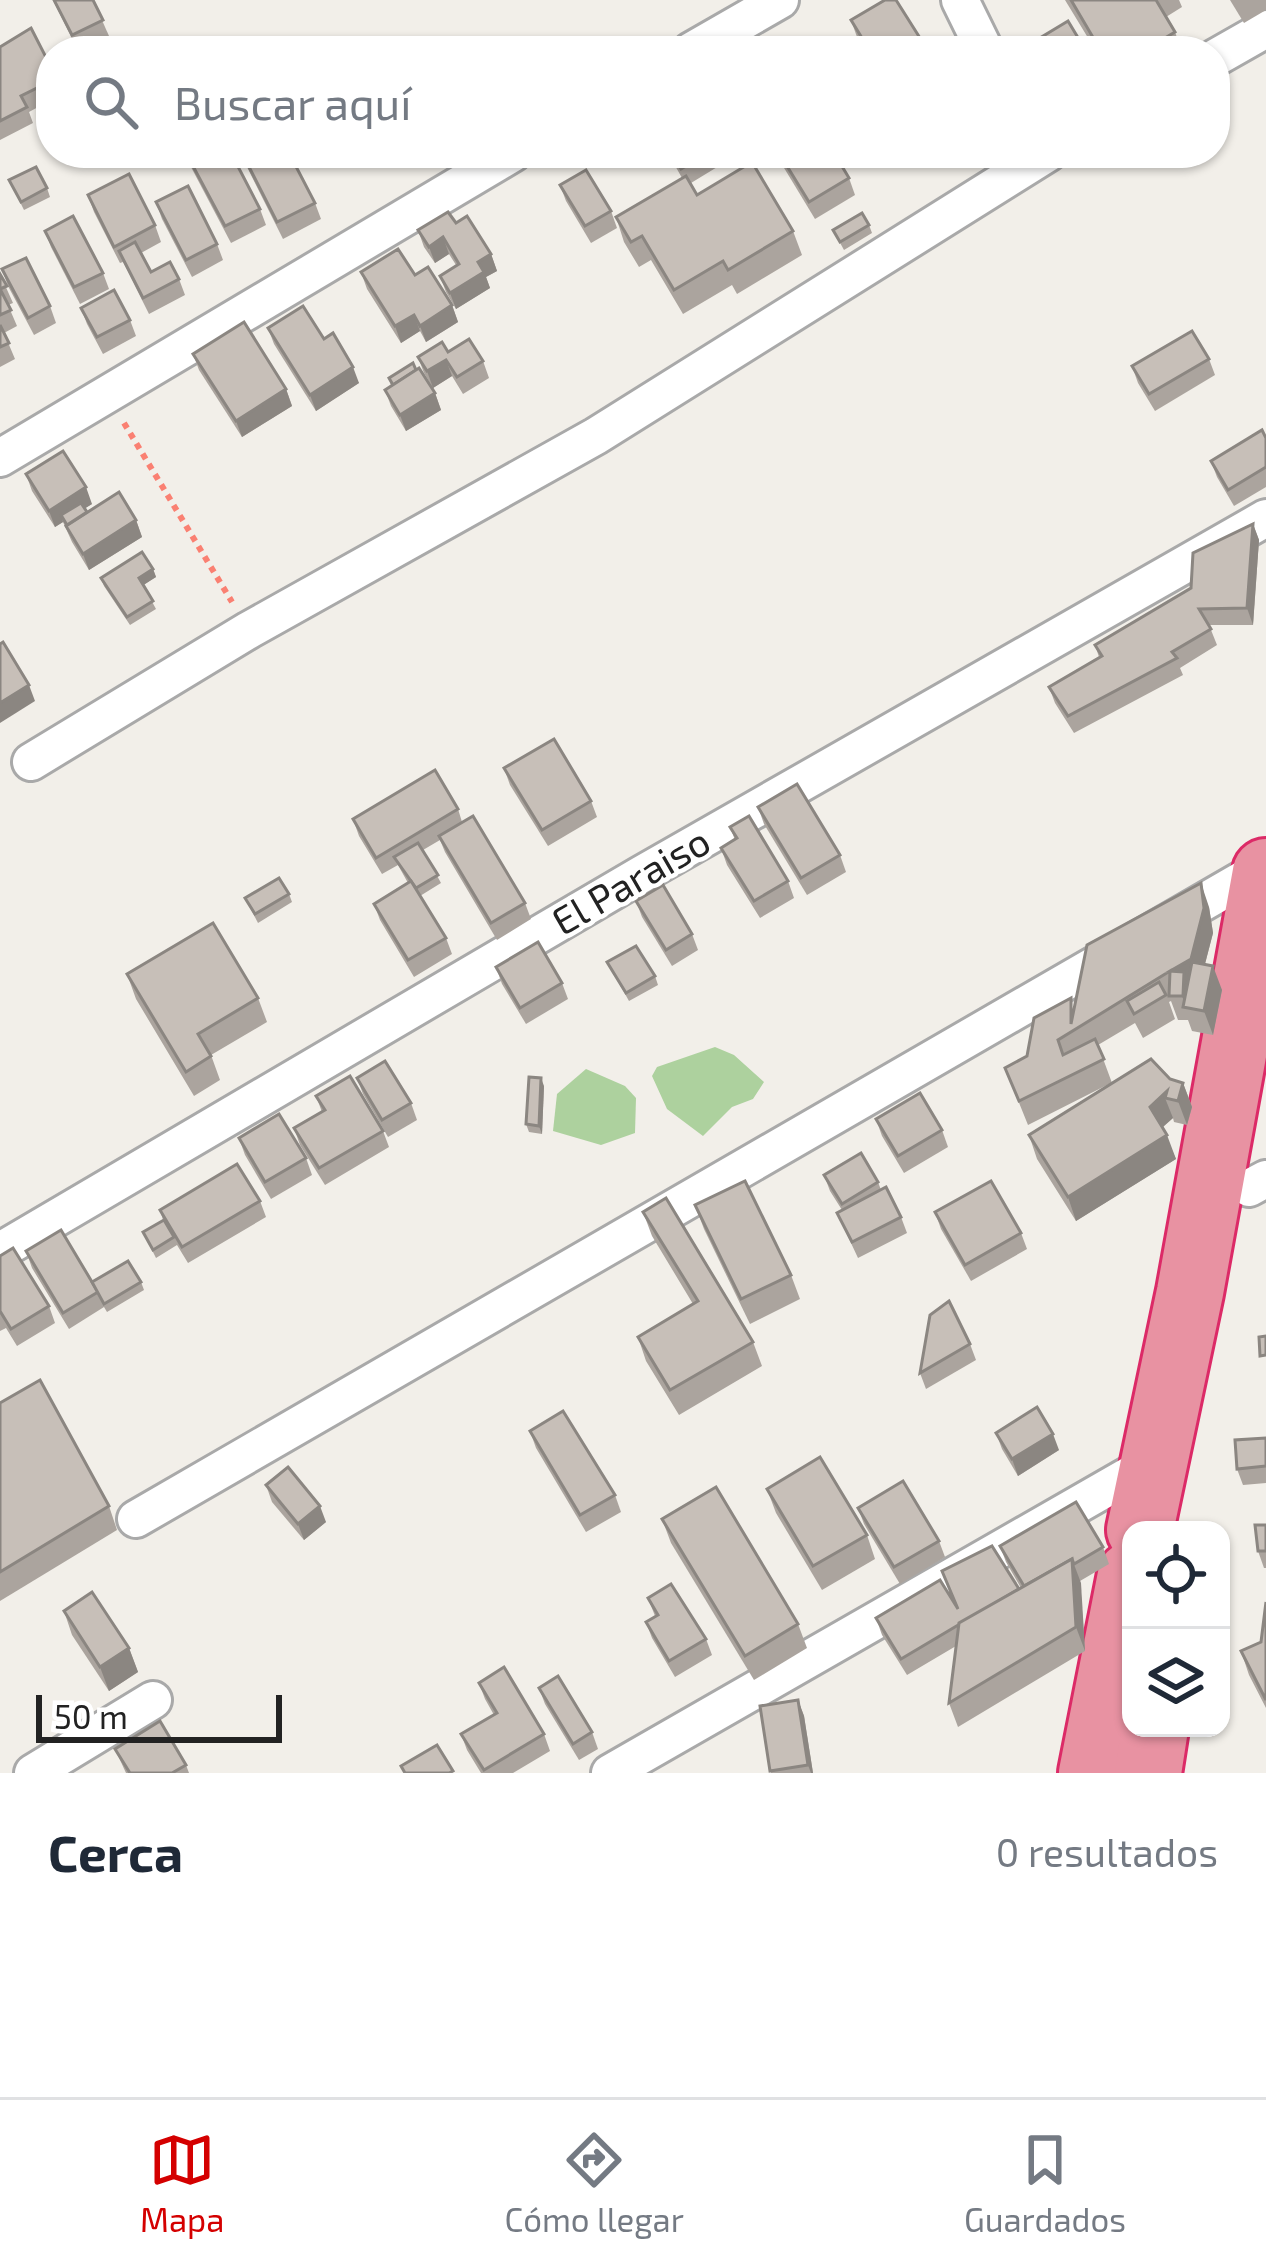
<!DOCTYPE html>
<html lang="es">
<head>
<meta charset="utf-8">
<style>
  :root { --surface:#fff; --page:#f2f2f3; --text:#1f2937; --muted:#747a83; --line:#e0e1e3; --accent:#d40000 }
  body { margin:0; font-family:"Exo 2",sans-serif; background:var(--page); color:var(--text) }
  .controls { position:absolute; right:36px; bottom:36px; display:grid; overflow:hidden; border-radius:24px; box-shadow:0 3px 9px #0004 }
  .controls button { width:108px; height:108px; display:grid; place-items:center; padding:0; border:0; border-bottom:3px solid var(--line); background:var(--surface); color:var(--text); font:60px sans-serif }
  .scale { position:absolute; left:36px; bottom:30px; width:246px; box-sizing:border-box; padding-left:12px; border:6px solid #222; border-top:0; font-size:33px; line-height:42px; white-space:nowrap; color:#222; -webkit-text-stroke:9px #fff; paint-order:stroke }
  .list { margin:0; padding:0; list-style:none }
  h2 { display:flex; justify-content:space-between; align-items:center; height:156px; margin:0; padding:0 48px; font-size:51px }
  h2 small { font-size:39px; font-weight:400; color:var(--muted) }
  .icon { flex:none; width:66px; height:66px; fill:none; stroke:currentColor; stroke-width:2; stroke-linecap:round; stroke-linejoin:round }
  .map { position:relative; flex:none; width:1266px; height:1773px; overflow:hidden }
  .search { position:absolute; background:var(--surface); box-shadow:0 3px 9px #0004; left:36px; right:36px; top:36px; height:132px; display:flex; align-items:center; gap:30px; box-sizing:border-box; padding:0 42px; border-radius:48px; color:var(--muted); font-size:45px }
  .sheet { height:324px; background:var(--surface) }
  nav { display:flex; justify-content:space-around; align-items:center; box-sizing:border-box; height:168px; border-top:3px solid var(--line); background:var(--surface); font-size:33px; color:var(--muted) }
  nav a { display:grid; justify-items:center; gap:6px }
  nav .on { color:var(--accent) }
  .map>svg:first-child { display:block }
</style>
</head>
<body>
<div class="map">
<svg width="1266" height="1773" viewBox="0 0 1266 1773">
  <rect width="100%" height="100%" fill="#f2efe9"/>
  <g fill="#add19e">
    <polygon points="715,1047 734,1055 764,1082 753,1099 732,1107 703,1136 667,1109 652,1076 657,1067"/>
    <polygon points="586,1069 625,1086 636,1098 635,1133 601,1145 553,1131 557,1094"/>
  </g>
  <g fill="none" stroke-linecap="round" stroke-linejoin="round">
    <g stroke="#a9a9a9" stroke-width="42">
      <g id="street">
        <polyline points="960,0 985,51"/>
        <polyline points="691,51 780,0"/>
        <polyline points="1215,58 1266,29"/>
        <polyline points="0,458 513,153"/>
        <polyline points="31,762 249,630 596,436 1048,153"/>
        <polyline points="1249,1188 1266,1179"/>
        <polyline points="0,1251 642,874 1266,518"/>
        <polyline points="136,1519 1266,866"/>
        <polyline points="33,1773 153,1700"/>
        <polyline points="610,1773 1154,1461"/>
      </g>
    </g>
    <g stroke="#dc2a67" stroke-width="72">
      <g id="highway">
        <polyline points="1140,1530 1190,1292 1266,872"/>
        <polyline points="1092,1773 1131,1575"/>
        <polyline points="1148,1773 1155,1728"/>
      </g>
    </g>
    <polyline stroke="#fa8072" stroke-width="6" stroke-dasharray="6 6" stroke-linecap="butt" points="124,423 232,602"/>
    <use href="#street" stroke="#fff" stroke-width="36"/>
    <use href="#highway" stroke="#e892a2" stroke-width="66"/>
  </g>
  <g fill="#aba49e">
    <polygon points="53,0 93,0 109,36 78,51"/>
    <polygon points="1065,0 1179,0 1182,7 1166,17 1175,32 1182,51 1096,51"/>
    <polygon points="1230,0 1266,0 1266,10 1244,23"/>
    <polygon points="851,20 920,38 924,51 866,51 857,37"/>
    <polygon points="0,47 51,67 51,100 29,112 33,123 0,140"/>
    <polygon points="186,153 260,209 266,225 231,243 191,167"/>
    <polygon points="240,153 289,153 315,203 321,219 283,239"/>
    <polygon points="416,153 440,153 421,163"/>
    <polygon points="668,153 730,153 732,158 691,183 697,195 793,231 802,255 737,294 732,285 683,314 651,260 639,267 624,242 616,217 682,178"/>
    <polygon points="775,153 834,153 849,178 855,195 815,219"/>
    <polygon points="9,180 47,188 50,197 24,210"/>
    <polygon points="560,185 611,211 617,228 591,243 566,201"/>
    <polygon points="88,195 155,225 161,242 141,253 151,272 179,279 185,295 149,314 123,262 120,263 94,212"/>
    <polygon points="156,202 217,244 223,260 192,277 162,219"/>
    <polygon points="456,223 491,254 497,271 486,277 490,288 456,309 446,292 440,276 456,265 449,254 435,263 424,247 418,230"/>
    <polygon points="869,225 872,233 844,250 833,230"/>
    <polygon points="45,231 103,273 109,289 80,304 51,247"/>
    <polygon points="2,269 50,306 56,323 34,335 8,286"/>
    <polygon points="361,272 415,275 452,305 458,322 426,342 420,331 401,343 367,289"/>
    <polygon points="0,274 13,303 8,305 17,326 4,333 15,359 0,367"/>
    <polygon points="81,308 130,320 136,336 103,354 87,324"/>
    <polygon points="268,328 324,339 359,383 316,411 274,344"/>
    <polygon points="448,352 483,361 489,378 463,394 452,376 433,388 424,373 418,357"/>
    <polygon points="193,354 286,389 292,406 242,437 199,370"/>
    <polygon points="1209,359 1215,375 1155,411 1138,383 1132,366"/>
    <polygon points="389,378 435,393 441,410 406,431 391,406 385,390 391,385"/>
    <polygon points="1266,438 1266,487 1234,506 1217,477 1211,461"/>
    <polygon points="26,474 92,504 85,508 87,512 136,520 142,537 89,570 72,542 63,522 55,527 32,491"/>
    <polygon points="1253,524 1259,540 1253,625 1209,625 1217,645 1180,668 1183,675 1074,733 1055,703 1049,687 1099,657 1095,645 1191,588"/>
    <polygon points="153,569 156,577 143,585 156,609 130,625 104,586 101,578"/>
    <polygon points="504,768 591,801 597,817 548,846 510,785"/>
    <polygon points="758,807 840,855 846,872 807,895 764,824"/>
    <polygon points="458,809 462,822 525,903 531,919 497,940 445,852 440,840 423,850 441,883 420,896 446,938 452,954 414,977 380,920 374,904 408,883 398,865 382,874 359,836 353,819"/>
    <polygon points="730,827 788,881 794,898 760,918 727,865 721,848 735,840"/>
    <polygon points="289,894 292,902 258,923 245,898"/>
    <polygon points="636,901 692,934 698,950 672,966 642,917"/>
    <polygon points="1209,907 1213,933 1205,964 1222,990 1213,1035 1192,1031 1188,1020 1178,1020 1171,1001 1169,1002 1175,1019 1143,1038 1135,1023 1098,1045 1112,1083 1170,1079 1183,1083 1192,1107 1187,1125 1174,1122 1173,1118 1162,1128 1176,1159 1076,1221 1037,1159 1029,1135 1111,1083 1028,1125 1005,1068 1027,1056 1075,1008"/>
    <polygon points="607,962 655,976 658,985 629,1001"/>
    <polygon points="496,967 562,983 568,999 526,1024 502,984"/>
    <polygon points="127,974 258,998 267,1022 211,1055 220,1080 194,1096 136,999"/>
    <polygon points="357,1078 411,1103 417,1120 388,1137 363,1094"/>
    <polygon points="544,1086 542,1134 529,1132 526,1124"/>
    <polygon points="316,1096 383,1131 389,1147 325,1185 300,1145 294,1128 322,1112"/>
    <polygon points="876,1119 942,1130 948,1147 904,1173 882,1136"/>
    <polygon points="239,1138 306,1158 312,1175 271,1199 245,1155"/>
    <polygon points="824,1175 878,1182 881,1190 901,1217 907,1233 858,1258 837,1213 842,1210 830,1191"/>
    <polygon points="260,1201 266,1217 188,1263 177,1245 156,1258 143,1232 163,1220 160,1210"/>
    <polygon points="695,1205 791,1275 800,1299 750,1324 704,1229"/>
    <polygon points="643,1212 753,1342 762,1366 679,1415 646,1361 638,1337 693,1304 652,1236"/>
    <polygon points="935,1212 1021,1233 1027,1249 971,1281 941,1229"/>
    <polygon points="26,1251 92,1282 141,1282 144,1290 107,1312 104,1307 69,1329 32,1268"/>
    <polygon points="0,1256 49,1306 55,1323 17,1346 6,1328 0,1331"/>
    <polygon points="970,1344 976,1360 926,1389 920,1373"/>
    <polygon points="0,1403 109,1506 117,1530 0,1601"/>
    <polygon points="530,1431 615,1495 621,1512 586,1532 536,1448"/>
    <polygon points="996,1433 1059,1450 1018,1476 1002,1449"/>
    <polygon points="1266,1438 1266,1483 1243,1485 1237,1469"/>
    <polygon points="266,1485 326,1522 304,1540 272,1502"/>
    <polygon points="767,1489 867,1535 875,1559 822,1590 776,1513"/>
    <polygon points="858,1508 939,1541 945,1557 900,1584 864,1524"/>
    <polygon points="662,1519 798,1624 807,1648 754,1680 671,1543"/>
    <polygon points="1266,1525 1266,1568 1264,1568 1258,1551"/>
    <polygon points="1000,1546 1103,1547 1109,1564 1080,1581 1085,1651 958,1727 949,1703 956,1646 907,1675 882,1635 876,1618 954,1603 942,1571 1019,1589 1021,1588 1006,1562"/>
    <polygon points="648,1598 706,1639 712,1655 675,1677 652,1638 646,1622 655,1616"/>
    <polygon points="1266,1602 1266,1708 1249,1675 1241,1651 1261,1642"/>
    <polygon points="64,1611 129,1648 138,1672 109,1691 72,1635"/>
    <polygon points="479,1683 544,1734 550,1751 513,1773 481,1773 467,1750 461,1734 494,1715 485,1699"/>
    <polygon points="539,1688 592,1732 598,1749 579,1760 545,1704"/>
    <polygon points="798,1700 804,1716 813,1773 771,1773 760,1706"/>
    <polygon points="115,1749 186,1765 189,1773 126,1773"/>
  </g>
  <g fill="#8b8681">
    <polygon points="443,237 449,254 435,263 429,247"/>
    <polygon points="491,254 497,271 486,277 490,288 456,309 450,293 478,262"/>
    <polygon points="452,305 458,322 426,342 420,326"/>
    <polygon points="414,315 420,331 401,343 395,326"/>
    <polygon points="446,360 452,376 433,388 427,371"/>
    <polygon points="353,367 359,383 316,411 310,395"/>
    <polygon points="286,389 292,406 242,437 236,421"/>
    <polygon points="435,393 441,410 406,431 400,415"/>
    <polygon points="86,487 92,504 65,521 61,515 63,522 55,527 49,511"/>
    <polygon points="136,520 142,537 89,570 83,554"/>
    <polygon points="1253,524 1259,540 1253,625 1247,608"/>
    <polygon points="153,569 156,577 142,586 139,578"/>
    <polygon points="29,685 35,701 0,723 0,703"/>
    <polygon points="1201,883 1209,907 1213,933 1200,983 1187,1007 1170,971"/>
    <polygon points="1213,966 1222,990 1213,1035 1204,1011"/>
    <polygon points="541,1078 544,1086 542,1134 539,1126"/>
    <polygon points="1183,1083 1192,1107 1187,1125 1178,1101"/>
    <polygon points="1167,1091 1165,1098 1173,1118 1158,1131 1150,1107"/>
    <polygon points="1167,1135 1176,1159 1076,1221 1068,1197"/>
    <polygon points="1053,1434 1059,1450 1018,1476 1012,1459"/>
    <polygon points="320,1506 326,1522 304,1540 298,1524"/>
    <polygon points="1072,1559 1081,1583 1085,1651 1076,1627"/>
    <polygon points="129,1648 138,1672 109,1691 100,1667"/>
    <polygon points="798,1700 804,1716 813,1773 811,1773 808,1765"/>
  </g>
  <g fill="#c7bfb8" stroke="#8b8681" stroke-width="3">
    <polygon points="54,0 93,0 103,20 72,35"/>
    <polygon points="885,0 896,0 920,38 899,51 870,51 851,20"/>
    <polygon points="1071,0 1156,0 1175,32 1143,51 1101,51"/>
    <polygon points="1068,21 1086,51 1028,51 1025,47"/>
    <polygon points="31,28 51,67 51,81 21,96 27,107 0,121 0,47"/>
    <polygon points="186,153 231,153 260,209 225,226"/>
    <polygon points="242,153 289,153 315,203 277,222"/>
    <polygon points="671,153 708,153 681,169"/>
    <polygon points="779,153 834,153 849,178 809,202"/>
    <polygon points="752,162 793,231 728,270 723,261 674,290 642,236 631,242 616,217 686,176 697,195"/>
    <polygon points="36,167 47,188 21,202 9,180"/>
    <polygon points="586,170 611,211 585,226 560,185"/>
    <polygon points="129,174 155,225 114,247 88,195"/>
    <polygon points="188,186 217,244 186,260 156,202"/>
    <polygon points="448,212 456,223 467,216 491,254 478,262 484,272 450,293 440,276 459,264 443,237 429,247 418,230"/>
    <polygon points="862,213 869,225 840,242 833,230"/>
    <polygon points="73,216 103,273 74,287 45,231"/>
    <polygon points="135,242 151,272 170,262 179,279 143,298 119,251"/>
    <polygon points="398,249 415,275 428,267 452,305 420,326 414,315 395,326 361,272"/>
    <polygon points="26,258 50,306 28,318 2,269"/>
    <polygon points="0,274 7,286 0,289"/>
    <polygon points="0,289 11,310 0,315"/>
    <polygon points="114,290 130,320 97,337 81,308"/>
    <polygon points="303,306 324,339 333,333 353,367 310,395 268,328"/>
    <polygon points="244,322 286,389 236,421 193,354"/>
    <polygon points="0,325 9,343 0,347"/>
    <polygon points="1192,331 1209,359 1149,394 1132,366"/>
    <polygon points="469,339 483,361 457,377 446,360 427,371 418,357 442,342 448,352"/>
    <polygon points="413,363 416,370 393,385 389,378"/>
    <polygon points="419,368 435,393 400,415 385,390"/>
    <polygon points="1262,430 1266,438 1266,467 1228,490 1211,461"/>
    <polygon points="63,451 86,487 49,511 26,474"/>
    <polygon points="119,492 136,520 83,554 66,526"/>
    <polygon points="81,503 87,512 67,525 61,515"/>
    <polygon points="1253,524 1247,608 1199,609 1211,629 1172,652 1177,658 1068,716 1049,687 1102,656 1095,645 1191,588 1193,553"/>
    <polygon points="142,552 153,569 139,578 153,601 127,617 101,578"/>
    <polygon points="3,642 29,685 0,703 0,644"/>
    <polygon points="554,739 591,801 542,830 504,768"/>
    <polygon points="435,770 458,809 376,858 353,819"/>
    <polygon points="797,784 840,855 801,878 758,807"/>
    <polygon points="473,816 525,903 491,923 439,836"/>
    <polygon points="749,816 788,881 754,901 721,848 737,838 730,827"/>
    <polygon points="418,843 438,875 416,888 394,857"/>
    <polygon points="279,878 289,894 255,914 245,898"/>
    <polygon points="411,881 446,938 408,960 374,904"/>
    <polygon points="1201,883 1204,908 1191,959 1170,971 1184,972 1183,996 1169,996 1170,971 1058,1040 1063,1055 1095,1039 1104,1059 1019,1101 1005,1068 1027,1056 1034,1018 1071,998 1071,1024 1087,945"/>
    <polygon points="663,885 692,934 666,950 636,901"/>
    <polygon points="213,923 258,998 198,1034 211,1056 186,1072 127,974"/>
    <polygon points="538,942 562,983 520,1008 496,967"/>
    <polygon points="636,946 655,976 626,993 607,962"/>
    <polygon points="1192,962 1213,966 1204,1011 1183,1007"/>
    <polygon points="1159,982 1166,995 1134,1014 1127,1001"/>
    <polygon points="1151,1059 1170,1079 1183,1083 1178,1101 1165,1098 1167,1091 1150,1107 1167,1135 1068,1197 1029,1135"/>
    <polygon points="385,1061 411,1103 382,1120 357,1078"/>
    <polygon points="350,1076 383,1131 319,1168 294,1128 325,1110 316,1096"/>
    <polygon points="529,1077 541,1078 539,1126 526,1124"/>
    <polygon points="920,1093 942,1130 898,1156 876,1119"/>
    <polygon points="279,1114 306,1158 265,1182 239,1138"/>
    <polygon points="861,1153 878,1182 842,1204 824,1175"/>
    <polygon points="237,1164 260,1201 182,1247 160,1210"/>
    <polygon points="745,1181 791,1275 741,1299 695,1205"/>
    <polygon points="991,1181 1021,1233 965,1265 935,1212"/>
    <polygon points="886,1187 901,1217 852,1242 837,1213"/>
    <polygon points="666,1198 753,1342 670,1390 638,1337 698,1301 643,1212"/>
    <polygon points="164,1220 174,1237 153,1250 143,1232"/>
    <polygon points="61,1230 98,1292 63,1313 26,1251"/>
    <polygon points="13,1248 49,1306 11,1329 0,1311 0,1256"/>
    <polygon points="128,1261 141,1282 104,1304 92,1282"/>
    <polygon points="949,1301 970,1344 920,1373 930,1315"/>
    <polygon points="1266,1336 1266,1355 1260,1356 1259,1337"/>
    <polygon points="40,1380 109,1506 0,1572 0,1403"/>
    <polygon points="1037,1407 1053,1434 1012,1459 996,1433"/>
    <polygon points="563,1411 615,1495 580,1515 530,1431"/>
    <polygon points="1266,1438 1266,1466 1237,1469 1235,1440"/>
    <polygon points="820,1457 867,1535 813,1566 767,1489"/>
    <polygon points="288,1467 320,1506 298,1524 266,1485"/>
    <polygon points="903,1481 939,1541 894,1567 858,1508"/>
    <polygon points="716,1487 798,1624 745,1656 662,1519"/>
    <polygon points="1076,1502 1103,1547 1074,1564 1072,1559 1024,1586 1000,1546"/>
    <polygon points="1255,1525 1266,1525 1266,1551 1258,1551"/>
    <polygon points="992,1546 1019,1589 901,1659 876,1618 940,1580 958,1609 942,1571"/>
    <polygon points="1072,1559 1076,1627 949,1703 959,1623"/>
    <polygon points="671,1584 706,1639 669,1661 646,1622 658,1615 648,1598"/>
    <polygon points="92,1592 129,1648 100,1667 64,1611"/>
    <polygon points="1266,1602 1266,1700 1241,1651 1261,1642"/>
    <polygon points="504,1667 544,1734 484,1770 461,1734 497,1713 479,1683"/>
    <polygon points="558,1676 592,1732 573,1744 539,1688"/>
    <polygon points="798,1700 808,1765 770,1771 760,1706"/>
    <polygon points="160,1721 186,1765 172,1773 130,1773 115,1749"/>
    <polygon points="437,1745 453,1771 449,1773 405,1773 401,1766"/>
  </g>
  <g text-anchor="middle" stroke-width="9" stroke-linejoin="round" paint-order="stroke">
    <g font-size="39" fill="#222" stroke="#fff">
      <text transform="translate(631 881) rotate(-30)" y="14">El Paraiso</text>
    </g>
  </g>
</svg>
<div class="controls">
<button><svg class="icon" aria-label="locate" viewBox="0 0 24 24"><circle cx="12" cy="12" r="6"/><path d="M12 2v4M12 18v4M2 12h4M18 12h4"/></svg></button>
<button><svg class="icon" aria-label="layers" viewBox="0 0 24 24"><path d="M12 4l9 5-9 5-9-5zM3 14l9 5 9-5"/></svg></button>
</div>
<div class="scale">50 m</div>
<div class="search"><svg class="icon" aria-label="search" viewBox="0 0 24 24"><circle cx="10" cy="10" r="6"/><path d="M15 15l6 6"/></svg>Buscar aquí</div>
</div>
<section class="sheet">
<h2>Cerca<small>0 resultados</small></h2>
<ul class="list">
</ul>
</section>
<nav>
<a class="on"><svg class="icon" aria-label="map" viewBox="0 0 24 24"><path d="M3 6l6-2 6 2 6-2v14l-6 2-6-2-6 2zM9 4v14M15 6v14"/></svg>Mapa</a>
<a><svg class="icon" aria-label="directions" viewBox="0 0 24 24"><path d="M12 3l9 9-9 9-9-9zM9 14v-3h6M13 9l2 2-2 2"/></svg>Cómo llegar</a>
<a><svg class="icon" aria-label="saved" viewBox="0 0 24 24"><path d="M7 4h10v16l-5-4-5 4z"/></svg>Guardados</a>
</nav>
</body>
</html>
